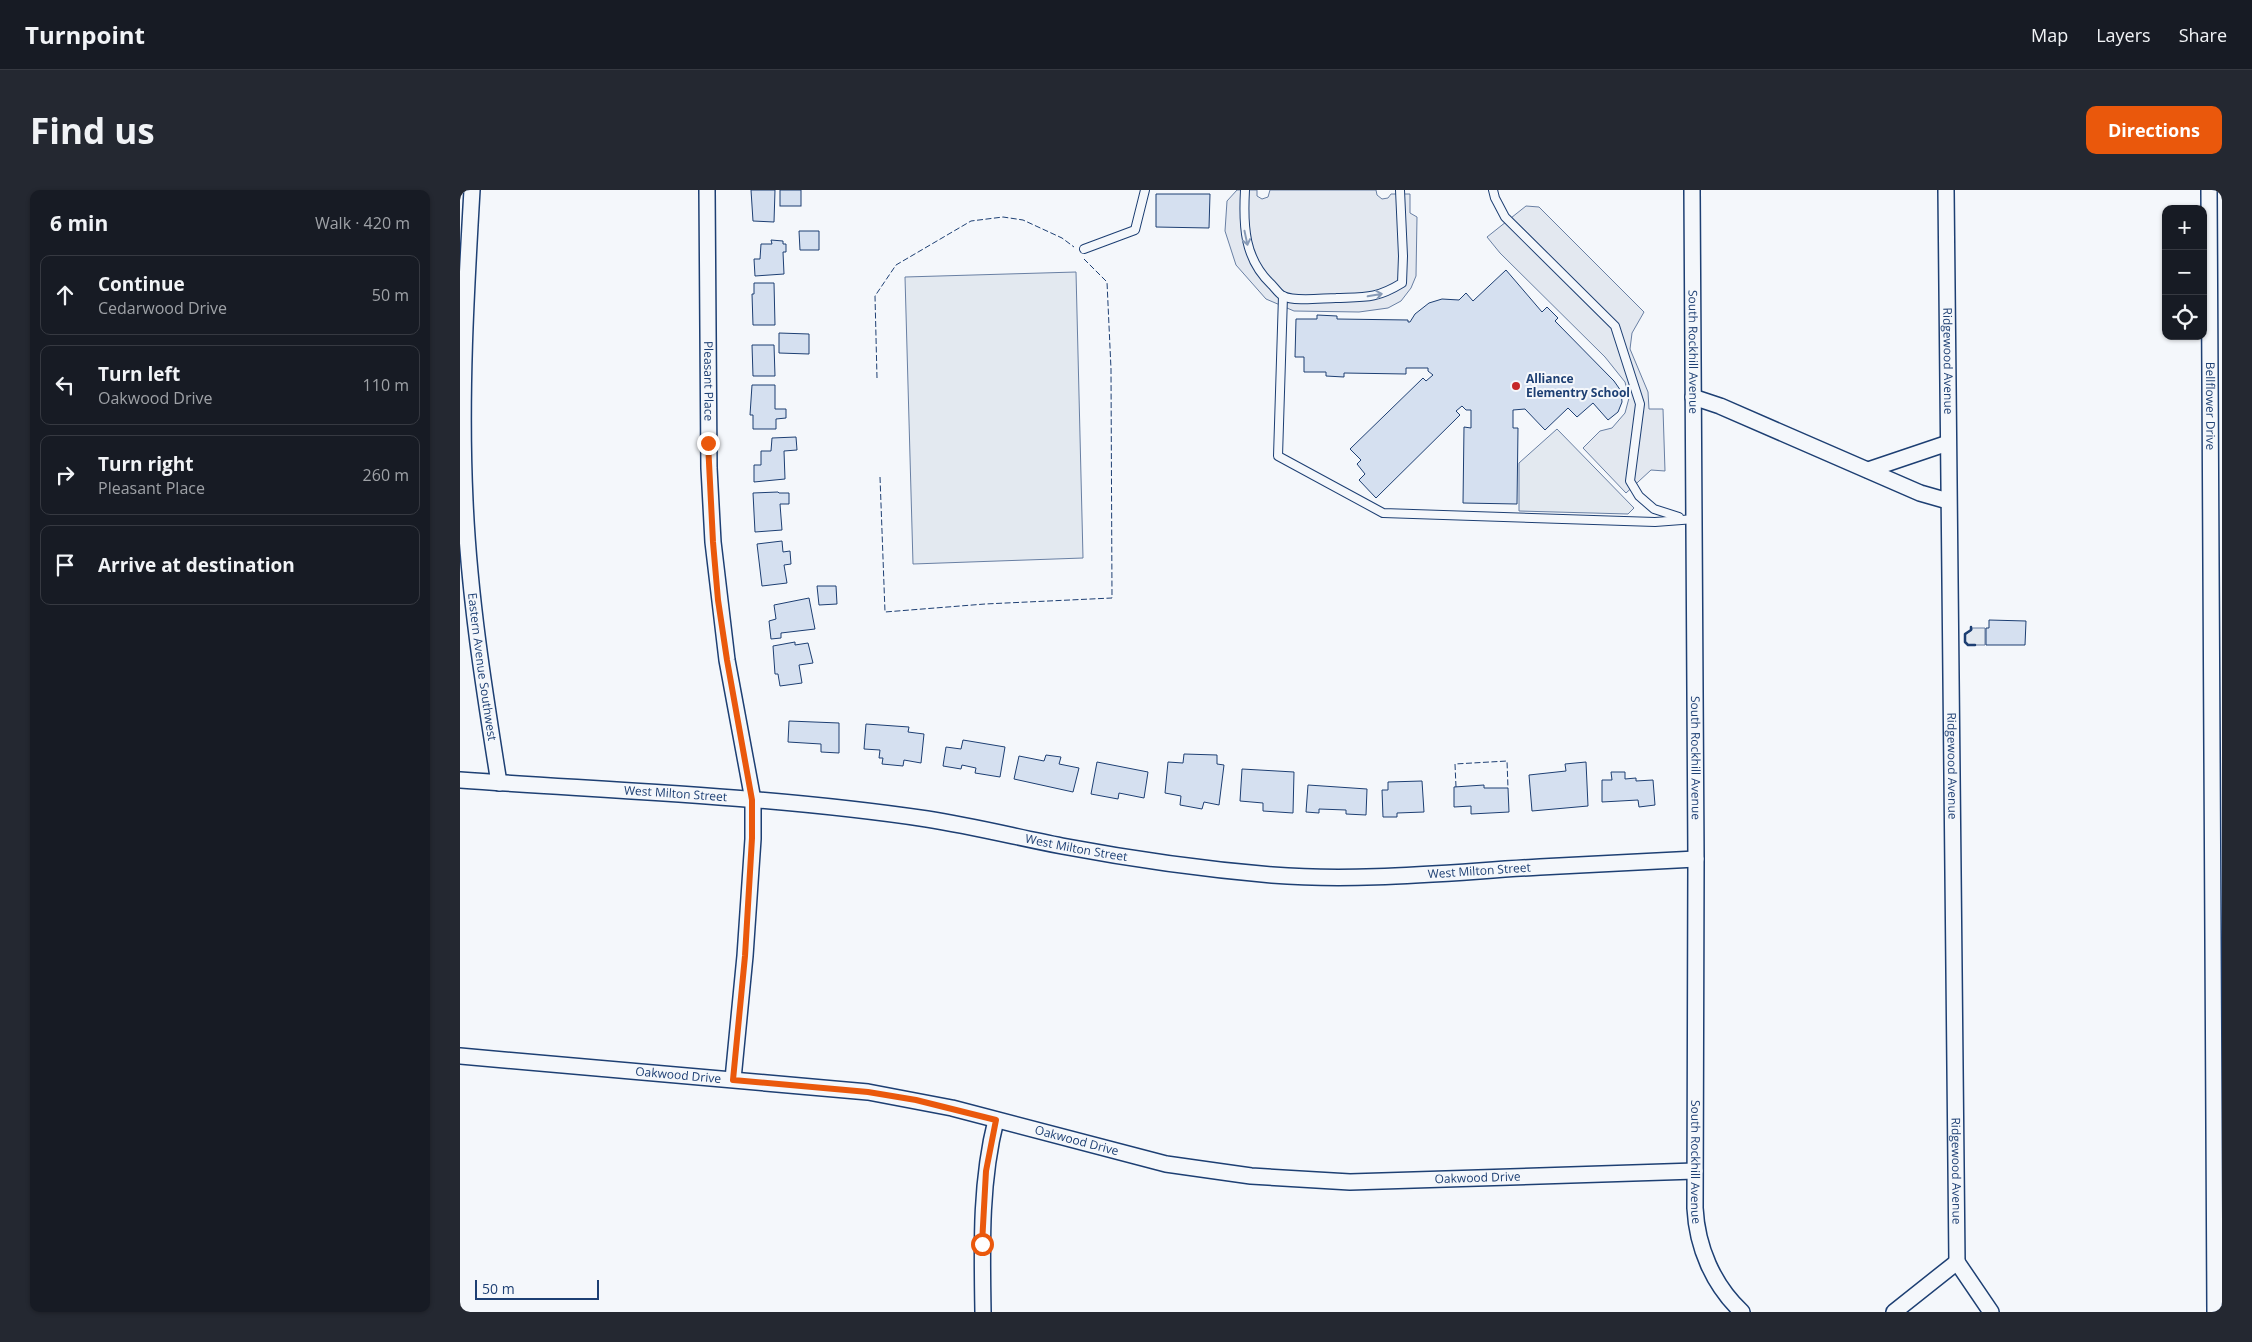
<!DOCTYPE html>
<html lang="en">
<head>
<meta charset="utf-8">
<style>
  :root { --surface:#171b24; --page:#242831; --text:#f1f3f6; --muted:#9ea1a6; --line:#363941; --accent:#ea580c }
  body { margin:0; font-family:"Open Sans",sans-serif; background:var(--page); color:var(--text) }
  .controls { position:absolute; right:15px; top:15px; display:grid; overflow:hidden; border-radius:10px; box-shadow:0 1px 4px #0004 }
  .controls button { width:45px; height:45px; display:grid; place-items:center; padding:0; border:0; border-bottom:1px solid var(--line); background:var(--surface); color:var(--text); font:25px sans-serif }
  .scale { position:absolute; left:15px; bottom:12px; width:124px; box-sizing:border-box; padding-left:5px; border:2px solid #1d3f73; border-top:0; font-size:14px; line-height:18px; white-space:nowrap; color:#1d3f73; -webkit-text-stroke:4px #f4f7fb; paint-order:stroke }
  .stop { position:absolute; width:15px; height:15px; margin:-11px; border:4px solid #ea580c; border-radius:50%; background:#fff }
  .stop.end { background:#ea580c; border-color:#fff; box-shadow:0 1px 5px #0008 }
  .list { margin:0; padding:0; list-style:none }
  h2 { display:flex; justify-content:space-between; align-items:center; height:65px; margin:0; padding:0 20px; font-size:21px }
  h2 small { font-size:16px; font-weight:400; color:var(--muted) }
  .list li { display:grid; grid-template-columns:32px 1fr auto; gap:15px; align-items:center; box-sizing:border-box; height:80px; margin:0 10px 10px; padding:0 10px; border:1px solid var(--line); border-radius:10px }
  .list b { display:block; font-size:19px; white-space:nowrap }
  .list p { margin:0; font-size:16px; white-space:nowrap; color:var(--muted) }
  .list em { font-size:16px; font-style:normal; color:var(--muted) }
  .icon { flex:none; width:28px; height:28px; fill:none; stroke:currentColor; stroke-width:2; stroke-linecap:round; stroke-linejoin:round }
  .map { position:relative; flex:none; width:1762px; height:1122px; overflow:hidden; border-radius:10px }
  header { display:flex; align-items:center; gap:30px; box-sizing:border-box; height:70px; padding:0 25px; background:var(--surface); border-bottom:1px solid var(--line) }
  header strong { font-size:24px }
  nav { display:flex; gap:28px; margin-inline-start:auto; font-size:18px }
  .intro { display:flex; align-items:center; justify-content:space-between; box-sizing:border-box; height:120px; padding:0 30px }
  h1 { margin:0; font-size:35px }
  .button { padding:12px 22px; border-radius:10px; background:var(--accent); color:#fff; font-size:18px; font-weight:700 }
  main { display:flex; gap:30px; padding:0 30px }
  aside { flex:1; background:var(--surface); border-radius:10px; box-shadow:0 1px 4px #0004 }
  .map>svg:first-child { display:block }
</style>
</head>
<body>
<header>
<strong>Turnpoint</strong>
<nav><a>Map</a><a>Layers</a><a>Share</a></nav>
</header>
<div class="intro"><h1>Find us</h1><a class="button">Directions</a></div>
<main>
<aside>
<h2>6 min<small>Walk · 420 m</small></h2>
<ul class="list">
<li><svg class="icon" aria-label="ahead" viewBox="0 0 24 24"><path d="M12 20V5M6 11l6-6 6 6"/></svg><div><b>Continue</b><p>Cedarwood Drive</p></div><em>50 m</em></li>
<li><svg class="icon" aria-label="left" viewBox="0 0 24 24"><path d="M17 20v-9H6M10 6l-5 5 5 5"/></svg><div><b>Turn left</b><p>Oakwood Drive</p></div><em>110 m</em></li>
<li><svg class="icon" aria-label="right" viewBox="0 0 24 24"><path d="M7 20v-9h11M14 6l5 5-5 5"/></svg><div><b>Turn right</b><p>Pleasant Place</p></div><em>260 m</em></li>
<li><svg class="icon" aria-label="arrive" viewBox="0 0 24 24"><path d="M6 21V4h12l-3 4 3 4H6"/></svg><div><b>Arrive at destination</b></div></li>
</ul>
</aside>
<div class="map">
<svg width="1762" height="1122" viewBox="0 0 1762 1122">
  <rect width="100%" height="100%" fill="#f4f7fb"/>
  <g fill="#e3e9f0" stroke="#687fa3">
    <polygon points="616,82 623,368 453,374 445,87"/>
    <polygon points="1097,239 1174,318 1168,324 1059,321 1059,273"/>
    <polygon points="1512,438 1525,438 1525,455 1508,455 1505,452 1505,445 1512,440"/>
  </g>
  <g fill="#e3e8f0" stroke="#687fa3">
    <polygon points="777,0 797,0 797,6 802,9 808,7 810,0 916,0 917,5 922,9 928,8 931,4 950,4 950,23 957,27 956,86 951,98 941,111 928,118 899,122 834,121 806,109 776,75 765,41 767,11"/>
    <polygon points="1066,16 1079,17 1184,122 1172,143 1170,159 1188,202 1189,219 1203,219 1205,281 1191,280 1166,303 1123,258 1140,241 1152,238 1165,223 1169,208 1165,192 1145,167 1040,63 1027,47"/>
  </g>
  <g fill="#d5e0f0" stroke="#1d3f73">
    <polygon points="291,0 315,0 314,32 293,31"/>
    <rect x="320" y="0" width="21" height="16"/>
    <polygon points="696,4 750,4 749,38 696,37"/>
    <polygon points="339,41 359,41 359,60 340,60"/>
    <polygon points="311,50 323,51 323,54 326,54 326,62 323,62 324,84 295,86 294,69 300,69 301,54 312,54"/>
    <polygon points="1046,80 1082,122 1087,117 1098,128 1095,131 1154,191 1161,201 1162,212 1158,222 1148,230 1133,213 1117,227 1108,218 1085,240 1065,219 1053,220 1053,238 1058,238 1057,314 1003,313 1004,237 1011,238 1011,220 1006,220 1002,216 996,221 1000,225 916,308 899,290 905,284 897,274 901,270 890,259 963,188 966,191 973,185 968,181 968,178 946,178 946,184 884,183 884,187 866,186 866,182 844,182 844,167 835,167 836,129 857,129 857,125 877,126 877,129 948,130 948,132 950,132 955,124 969,113 982,109 999,110 1006,103 1013,111"/>
    <polygon points="294,93 314,93 315,135 293,135 292,104 294,104"/>
    <polygon points="319,143 349,144 349,164 319,163"/>
    <polygon points="292,155 314,155 315,186 293,186"/>
    <polygon points="292,195 315,195 315,219 326,219 326,228 316,229 316,239 293,239 293,225 290,225"/>
    <polygon points="336,247 337,260 324,261 325,289 294,292 294,275 301,275 301,261 311,261 312,248"/>
    <polygon points="318,302 319,303 329,303 329,314 320,314 322,340 295,342 293,303"/>
    <polygon points="322,351 323,362 330,361 331,374 324,375 327,393 302,396 297,354"/>
    <polygon points="357,396 376,396 377,414 359,415"/>
    <polygon points="349,408 355,439 321,443 321,448 311,449 309,431 316,429 314,415"/>
    <polygon points="1529,430 1566,431 1565,455 1526,455 1526,438 1529,438"/>
    <polygon points="335,452 335,455 348,453 353,473 339,475 342,493 320,496 318,484 315,484 313,456"/>
    <polygon points="329,531 379,533 379,563 361,562 361,554 328,552"/>
    <polygon points="406,534 449,537 448,542 464,544 461,573 444,570 443,576 422,574 423,568 419,568 420,560 404,559"/>
    <polygon points="503,550 545,557 540,587 515,583 516,578 502,575 501,579 483,576 486,557 501,559"/>
    <polygon points="724,564 757,565 757,574 764,575 759,615 744,612 742,619 720,615 721,606 705,603 708,572 723,573"/>
    <polygon points="586,565 601,567 599,574 619,578 613,602 554,589 559,566 584,571"/>
    <polygon points="637,572 688,582 684,608 659,603 658,609 631,604"/>
    <polygon points="1126,572 1128,616 1072,621 1069,585 1106,581 1105,574"/>
    <polygon points="782,579 834,582 833,623 803,621 803,613 780,611"/>
    <polygon points="1151,582 1165,582 1165,589 1176,588 1176,591 1193,590 1195,615 1179,617 1178,610 1142,612 1142,590 1152,590"/>
    <polygon points="962,591 964,622 937,623 937,627 923,627 922,600 928,600 928,592"/>
    <polygon points="848,595 907,599 906,625 886,624 886,620 859,619 859,623 846,622"/>
    <polygon points="1024,595 1024,598 1048,598 1049,622 1011,624 1011,616 994,617 994,597"/>
  </g>
  <g fill="none" stroke-linecap="round" stroke-linejoin="round">
    <g stroke="#1d3f73" stroke-width="10">
      <g id="lane">
        <path d="M 785,0 C 783,36 784,69 812,95 C 815,98 819,104 823,106 C 834,112 863,108 876,108 C 905,107 916,109 942,93 L 943,66 L 940,0"/>
        <polyline points="1033,0 1035,8 1045,27 1155,136 1180,214 1170,291 1179,306 1194,319 1219,327"/>
        <polyline points="624,59 675,40 685,0"/>
        <polyline points="823,106 818,266 923,323 1195,332 1235,329"/>
      </g>
    </g>
    <g stroke="#1d3f73" stroke-width="18">
      <g id="street">
        <path id="s1" d="M 12,0 C 6,103 0,207 5,311 C 9,405 24,499 39,593"/>
        <path id="s2" d="M 247,0 L 249,278 L 253,352 L 267,470 L 293,610 L 293,649 L 285,766 L 273,889"/>
        <path id="s3" d="M 1232,0 L 1236,669 L 1235,1018 C 1237,1057 1253,1095 1282,1122"/>
        <path id="s4" d="M 1486,0 L 1497,1072"/>
        <path id="s5" d="M 1749,0 L 1755,1122"/>
        <polyline points="1233,207 1260,216 1460,303 1488,311"/>
        <polyline points="1408,280 1488,253"/>
        <path id="s6" d="M 0,590 C 156,601 312,606 467,629 C 512,636 556,647 602,656 C 671,669 741,679 812,685 C 902,692 991,682 1080,677 C 1132,674 1184,672 1236,669"/>
        <path id="s7" d="M 0,866 L 408,902 L 492,918 L 706,974 L 791,986 L 890,992 L 1235,981"/>
        <polyline points="1497,1072 1531,1122"/>
        <path d="M 523,1122 C 522,1057 520,993 536,930"/>
        <polyline points="1434,1122 1497,1072"/>
      </g>
    </g>
    <use href="#lane" stroke="#f4f7fb" stroke-width="8"/>
    <use href="#street" stroke="#f4f7fb" stroke-width="15"/>
    <g stroke="#1d3f73" stroke-width="1" stroke-dasharray="6 2.5" stroke-linecap="butt">
      <polyline points="417,188 415,106 436,75 511,31 543,27 563,30 602,48 614,57"/>
      <polyline points="420,287 425,422 525,414 652,408 651,179 647,92 624,69"/>
      <polyline points="996,597 995,574 1047,571 1048,598"/>
    </g>
    <polyline stroke="#1d3f73" stroke-width="2.5" points="1511,437 1511,440 1505,444 1505,452 1508,455 1515,455"/>
  </g>
  <defs><path id="oneway-shaft" d="M-6 0H5M1.5-3L5.5 0L1.5 3" fill="none" stroke-width="1.6" stroke-linecap="round" stroke-linejoin="round" transform="scale(1.25)"/></defs>
  <g stroke="#889bb7">
    <use href="#oneway-shaft" transform="translate(786 48) rotate(78)"/>
    <use href="#oneway-shaft" transform="translate(915 105) rotate(-10)"/>
  </g>
  <g fill="none" stroke-linecap="round" stroke-linejoin="round">
    <polyline stroke="#ea580c" stroke-width="6" points="248,253 253,352 258,410 267,470 292,610 292,648 285,766 273,890 408,902 456,910 536,930 526,981 522,1054"/>
  </g>
  <circle fill="#c62828" stroke="#f4f7fb" stroke-width="2" cx="1056" cy="196" r="5"/>
  <g text-anchor="middle" stroke-width="4" stroke-linejoin="round" paint-order="stroke">
    <g font-size="12" fill="#1d3f73" stroke="#f4f7fb">
      <text dy="4" stroke="none"><textPath href="#s3" startOffset="162">South Rockhill Avenue</textPath></text>
      <text dy="4" stroke="none"><textPath href="#s4" startOffset="171">Ridgewood Avenue</textPath></text>
      <text dy="4" stroke="none"><textPath href="#s2" startOffset="191">Pleasant Place</textPath></text>
      <text dy="4" stroke="none"><textPath href="#s5" startOffset="216">Bellflower Drive</textPath></text>
      <text dy="4" stroke="none"><textPath href="#s1" startOffset="478">Eastern Avenue Southwest</textPath></text>
      <text dy="4" stroke="none"><textPath href="#s3" startOffset="568">South Rockhill Avenue</textPath></text>
      <text dy="4" stroke="none"><textPath href="#s4" startOffset="576">Ridgewood Avenue</textPath></text>
      <text dy="4" stroke="none"><textPath href="#s6" startOffset="216">West Milton Street</textPath></text>
      <text dy="4" stroke="none"><textPath href="#s6" startOffset="621">West Milton Street</textPath></text>
      <text dy="4" stroke="none"><textPath href="#s6" startOffset="1026">West Milton Street</textPath></text>
      <text dy="4" stroke="none"><textPath href="#s7" startOffset="219">Oakwood Drive</textPath></text>
      <text dy="4" stroke="none"><textPath href="#s7" startOffset="624">Oakwood Drive</textPath></text>
      <text dy="4" stroke="none"><textPath href="#s3" startOffset="972">South Rockhill Avenue</textPath></text>
      <text dy="4" stroke="none"><textPath href="#s4" startOffset="981">Ridgewood Avenue</textPath></text>
      <text dy="4" stroke="none"><textPath href="#s7" startOffset="1029">Oakwood Drive</textPath></text>
    </g>
    <g font-size="12" font-weight="bold" fill="#1d3f73" stroke="#f4f7fb" text-anchor="start">
      <text x="1066" y="193">Alliance<tspan x="1066" dy="14">Elementry School</tspan></text>
    </g>
  </g>
</svg>
<div class="controls">
<button>+</button>
<button>−</button>
<button><svg class="icon" aria-label="locate" viewBox="0 0 24 24"><circle cx="12" cy="12" r="6"/><path d="M12 2v4M12 18v4M2 12h4M18 12h4"/></svg></button>
</div>
<div class="scale">50 m</div>
<div class="stop" style="left:522px;top:1054px"></div>
<div class="stop end" style="left:248px;top:253px"></div>
</div>
</main>
</body>
</html>
